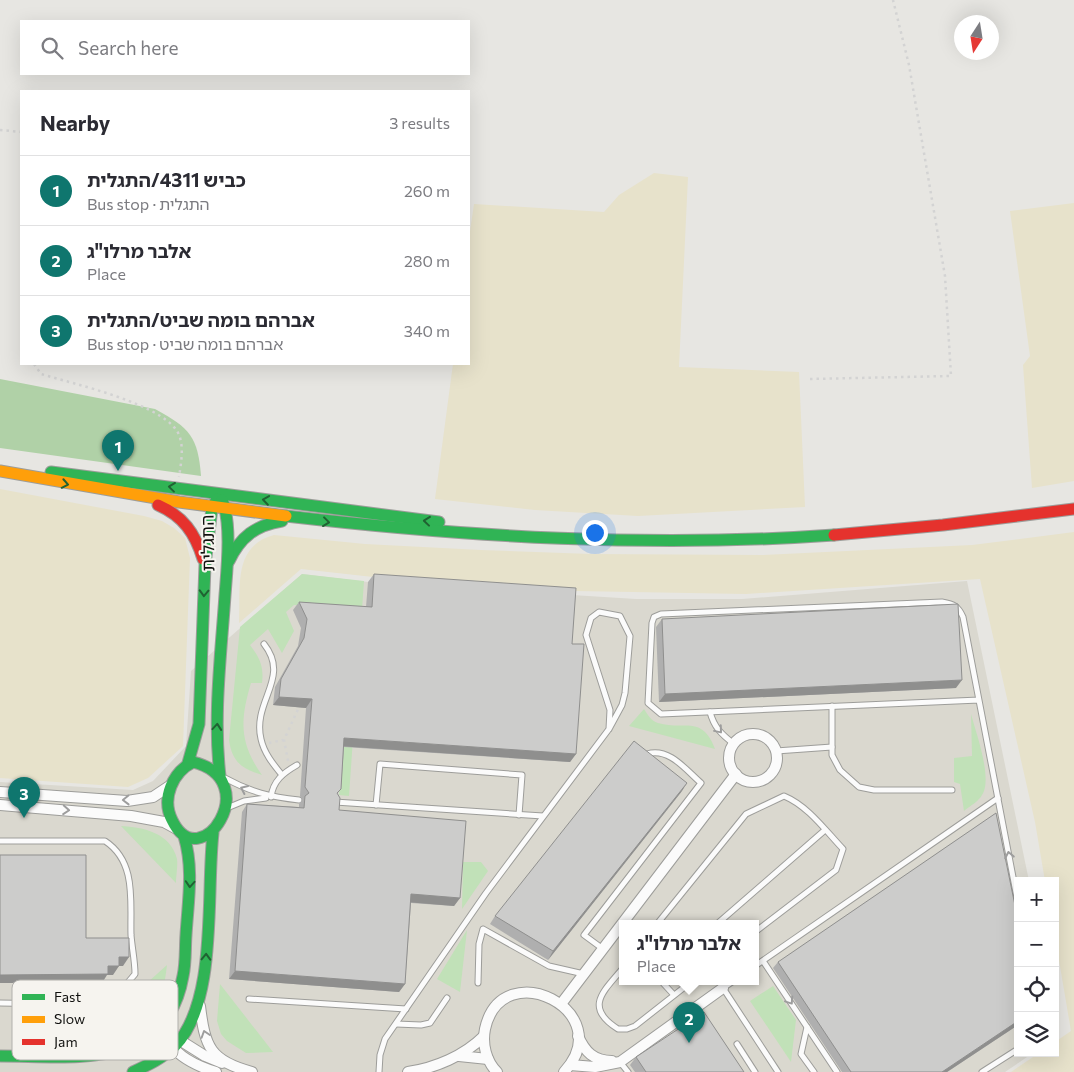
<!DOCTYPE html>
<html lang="en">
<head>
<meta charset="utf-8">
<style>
  :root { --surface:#fff; --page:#f2f2f3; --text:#2b2b33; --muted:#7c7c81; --line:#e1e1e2; --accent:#0f766e }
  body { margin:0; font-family:Commissioner,"Noto Sans Hebrew",sans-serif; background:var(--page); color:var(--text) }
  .controls { position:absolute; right:15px; bottom:15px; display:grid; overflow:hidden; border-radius:0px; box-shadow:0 5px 20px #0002 }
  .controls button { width:45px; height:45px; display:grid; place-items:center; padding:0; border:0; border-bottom:1px solid var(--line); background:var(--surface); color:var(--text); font:25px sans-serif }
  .compass { position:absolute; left:954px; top:15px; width:45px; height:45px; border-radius:50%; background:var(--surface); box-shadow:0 5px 20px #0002; rotate:192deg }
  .you { position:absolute; left:594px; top:532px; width:18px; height:18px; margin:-12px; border:4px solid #fff; border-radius:50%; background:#1a73e8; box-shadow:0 0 0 8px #1a73e833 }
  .badge { display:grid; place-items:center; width:32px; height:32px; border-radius:50%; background:var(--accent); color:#fff; font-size:16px; font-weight:700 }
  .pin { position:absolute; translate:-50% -41px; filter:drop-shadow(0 1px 2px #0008) }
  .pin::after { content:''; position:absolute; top:26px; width:18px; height:15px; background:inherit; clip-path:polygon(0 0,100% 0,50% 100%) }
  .popup { position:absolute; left:619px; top:920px; width:140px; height:65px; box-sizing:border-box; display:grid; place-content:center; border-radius:0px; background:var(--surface); filter:drop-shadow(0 1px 4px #0005); font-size:16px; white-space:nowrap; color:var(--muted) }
  .popup b { font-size:19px; color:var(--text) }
  .popup::after { content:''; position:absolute; left:50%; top:100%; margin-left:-10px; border:10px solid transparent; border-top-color:var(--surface) }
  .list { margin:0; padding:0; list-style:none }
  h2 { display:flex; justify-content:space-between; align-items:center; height:65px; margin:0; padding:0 20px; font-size:21px }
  h2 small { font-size:16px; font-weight:400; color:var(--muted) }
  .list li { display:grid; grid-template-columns:32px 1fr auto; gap:15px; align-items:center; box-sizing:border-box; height:70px; padding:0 20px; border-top:1px solid var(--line) }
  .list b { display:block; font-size:19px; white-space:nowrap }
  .list p { margin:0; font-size:16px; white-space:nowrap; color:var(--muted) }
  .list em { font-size:16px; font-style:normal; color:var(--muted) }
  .icon { flex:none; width:28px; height:28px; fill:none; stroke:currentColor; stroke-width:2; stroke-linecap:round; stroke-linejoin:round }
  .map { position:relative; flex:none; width:1074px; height:1072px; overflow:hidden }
  .search { position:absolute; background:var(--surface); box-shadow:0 5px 20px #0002; left:20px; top:20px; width:450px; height:55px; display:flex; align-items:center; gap:12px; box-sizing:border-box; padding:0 18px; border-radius:0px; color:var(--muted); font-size:19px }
  .panel { position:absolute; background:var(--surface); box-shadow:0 5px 20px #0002; left:20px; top:90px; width:450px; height:275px; border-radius:0px }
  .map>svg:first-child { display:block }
</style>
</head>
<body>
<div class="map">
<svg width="1074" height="1072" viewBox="0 0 1074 1072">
  <rect width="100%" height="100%" fill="#e7e6e2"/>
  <path fill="#dad8cf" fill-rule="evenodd" d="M 302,574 L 368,582 L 636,599 L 742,599 L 967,581 L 1029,881 L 1018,881 L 1018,1053 L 1033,1053 L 1005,1072 L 0,1072 L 0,782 L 133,790 L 153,781 L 186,746 L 191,671 ZM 623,924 L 755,924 L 755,982 L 623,982 Z"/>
  <g fill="#c1e1b8">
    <path d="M 302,574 L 364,581 L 349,796 L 339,795 L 353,608 L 294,605 L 286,612 L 294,631 L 282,653 L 268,629 L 250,645 C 260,658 264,667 262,683 L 251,683 C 240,720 239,743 262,775 C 242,769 232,762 229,740 L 240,627 Z"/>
    <path d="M 644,709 C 648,715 651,721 658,723 C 684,731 702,714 715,749 L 629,726 Z"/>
    <path d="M 971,714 C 976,733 993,779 982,795 C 979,801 970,806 964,811 L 960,784 L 954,782 L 954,758 L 972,756 Z"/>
    <path d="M 121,826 C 143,827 171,833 177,859 C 178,866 176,876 176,883 Z"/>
    <polygon points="463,862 481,862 488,871 462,909"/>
    <polygon points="467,930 460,992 437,979"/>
    <path d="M 167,965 C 160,1025 144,1030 88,1036 Z"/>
    <polygon points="220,984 273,1052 246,1053 227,1041 221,1034 217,1021"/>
    <polygon points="773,986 796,1020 791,1062 750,1001"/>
  </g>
  <path fill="#b0d1a7" d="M 0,379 L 155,409 C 190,428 198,437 201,476 L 0,448 Z"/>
  <g fill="#e7e2cb">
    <polygon points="654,173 688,177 679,367 799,372 805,507 638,516 535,510 435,499 453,364 469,364 469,238 474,204 604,212 619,195"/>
    <polygon points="1074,203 1074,481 1032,488 1023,365 1030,356 1010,211"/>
    <polygon points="0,489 144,516 162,521 174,528 185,538 190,558 183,746 148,778 128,787 0,778"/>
    <path d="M 1074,532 L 1074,1072 L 1011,1072 L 1039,1053 L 1055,1053 L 1055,1042 L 1071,1031 L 1055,937 L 1055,881 L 1045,881 L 1035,822 L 980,579 L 746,594 L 575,591 L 373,577 L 301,569 L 239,623 C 241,588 232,546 274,535 L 365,544 L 481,550 L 591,554 L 763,555 L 972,545 Z"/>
  </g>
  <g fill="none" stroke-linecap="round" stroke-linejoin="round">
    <g stroke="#9d9d9a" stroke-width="7">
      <g id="lane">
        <path d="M 264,644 C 291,678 252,701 261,739 C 264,753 273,764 282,775"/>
        <path d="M 979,700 L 661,714 L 648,703 L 652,623 L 654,617 L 661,614 L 942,602 C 954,604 958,606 963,617 L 1018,903"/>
        <polyline points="832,706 832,755 840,770 859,787 874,790 952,790"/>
        <path d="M 710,712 C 714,727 721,734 734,744"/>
        <polyline points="776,751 832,747"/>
        <path d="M 225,778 C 250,792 271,797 299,800"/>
        <path d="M 271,797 C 273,781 283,773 297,765"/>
        <polyline points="335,802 543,816"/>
        <polyline points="376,805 380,764 522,775 519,815"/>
        <polyline points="227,808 244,801 266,798"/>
        <path d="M 0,841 L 105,841 C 137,862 130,902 131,935 C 132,948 135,961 135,974 C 129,981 123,989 116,994 C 92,1009 29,1003 0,1003"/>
        <path d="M 657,924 L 746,814 L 784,796 C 808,806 825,830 843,849 L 836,870 L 755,932"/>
        <polyline points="717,924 825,830"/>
        <path d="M 603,949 L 584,935 L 701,783 C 686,770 669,747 647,754"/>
        <polyline points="763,961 837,1072"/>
        <polyline points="755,966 998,798"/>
        <path d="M 623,968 C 604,991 583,1007 618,1029 L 627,1029 L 635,1026 L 691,982"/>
        <polyline points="662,982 674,995"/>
        <polyline points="724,982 723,988 778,1072"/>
        <polyline points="478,983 479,944 483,929 549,966 584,974"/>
        <polyline points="723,988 732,982"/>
        <polyline points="249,999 406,1009"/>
        <polyline points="396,1024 421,1025 430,1023 447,998"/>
        <polyline points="807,1027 801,1054 814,1072"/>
        <polyline points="737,1044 755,1072"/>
        <polyline points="620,1062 628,1072"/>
        <polyline points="379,1072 380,1055 385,1039 486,893 609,729 622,705 625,693 630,636 620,616 599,612 591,618 586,635 610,710 609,729"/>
        <polyline points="982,1072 1018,1049"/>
      </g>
    </g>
    <g stroke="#9d9d9a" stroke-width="12">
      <g id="street">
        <circle cx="753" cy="758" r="24"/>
        <polyline points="0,792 127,801 153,797 171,785"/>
        <polyline points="0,805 131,816 164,822 175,828"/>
        <polyline points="561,1004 736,774"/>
        <path d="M 200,1006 C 205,1047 210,1061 252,1072"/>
        <polyline points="162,1029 205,1056 222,1063"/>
        <path d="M 578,1036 C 585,1052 594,1061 612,1061"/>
        <path d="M 170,1043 C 179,1058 200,1067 216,1072"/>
        <polyline points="459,1056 488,1059"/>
        <polyline points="570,1065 595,1067 620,1062 723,988"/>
        <path d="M 408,1072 C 435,1068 464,1056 484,1036"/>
        <path d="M 497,1072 C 486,1061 482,1044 485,1029 C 502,952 620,1012 564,1072"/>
      </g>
    </g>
    <g stroke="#9d9d9a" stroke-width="13">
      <g id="fast">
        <polyline points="51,472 439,522"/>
        <path d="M 286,516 C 468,537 652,548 834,535"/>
        <path d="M 229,561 C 240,537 256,525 282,521"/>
        <path d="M 193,762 C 266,780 200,879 172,820 C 161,798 173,772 193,762 Z"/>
        <polyline points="188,763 199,724 205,565 212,508 217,499"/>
        <path d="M 220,776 C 213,716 221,655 225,595 C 227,569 232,523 222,500"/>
        <path d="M 0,1056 C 75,1056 166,1072 183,976 C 186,963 185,948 186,935 C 188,901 194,869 184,836"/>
        <path d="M 133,1072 C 148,1065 163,1058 175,1046 C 218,1001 206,894 213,833"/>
      </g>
    </g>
    <g stroke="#9d9d9a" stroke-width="13">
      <polyline id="slow" points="0,471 179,502 286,516"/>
    </g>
    <g stroke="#9d9d9a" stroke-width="13">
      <g id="jam">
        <path d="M 158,505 C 183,516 195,533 203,559"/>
        <polyline points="834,535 943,525 1074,509"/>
      </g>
    </g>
    <g stroke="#d3d3d3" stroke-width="2.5" stroke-dasharray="2.5 4" stroke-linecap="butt">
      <polyline points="0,130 21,132"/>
      <path d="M 34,364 L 41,374 C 74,384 159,403 177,431 C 185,444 181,463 179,477"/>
      <polyline points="810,379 951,376 945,276 909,65 893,0"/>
      <polyline points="269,743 283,740"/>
      <polyline points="288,761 284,740 299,707"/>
    </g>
    <use href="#lane" stroke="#fbfbfb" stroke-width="5"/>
    <use href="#street" stroke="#fbfbfb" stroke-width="10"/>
    <use href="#fast" stroke="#30b455" stroke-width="11"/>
    <use href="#slow" stroke="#ff9f0a" stroke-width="11"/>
    <use href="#jam" stroke="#e5322d" stroke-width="11"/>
  </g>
  <g fill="#afafaf">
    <polygon points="374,574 572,644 576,754 570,762 344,747 341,789 337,794 339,810 460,898 454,906 411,903 405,984 399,992 229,979 242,812 247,804 299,807 299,804 302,800 300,796 306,708 273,705 275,687 298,646 301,628 293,610 299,602 366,607 368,582"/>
    <polygon points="662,619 956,688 659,702 656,627"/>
    <polygon points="682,791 548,960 490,924 495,916"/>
    <polygon points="1018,920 1018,1025 947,1072 842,1072 773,968 778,962"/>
    <polygon points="636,1057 744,1072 635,1072 630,1065"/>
  </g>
  <g fill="#8f8f8e">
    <polygon points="962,680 956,688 659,702 665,694"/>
    <polygon points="279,697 312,699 306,708 273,705"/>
    <polygon points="344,738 576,754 570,762 338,746"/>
    <polygon points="687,783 682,791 548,960 553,951"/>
    <polygon points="411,894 460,898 454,906 406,902"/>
    <polygon points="119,957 129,957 123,966 113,966"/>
    <polygon points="108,966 119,966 113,975 107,975 102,983 0,983 0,975"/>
    <polygon points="235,971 405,984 399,992 229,979"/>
    <polygon points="1018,1021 1018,1025 947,1072 942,1072"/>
  </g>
  <g fill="#cccccb" stroke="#8f8f8e">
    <polygon points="374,574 576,588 572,644 584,644 576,754 344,738 341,789 337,793 340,798 339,810 466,821 460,898 411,894 405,984 235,971 247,804 304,808 305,796 309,793 305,787 312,699 279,697 281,679 304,638 307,619 299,602 372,607"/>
    <polygon points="958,604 962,680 665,694 662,619"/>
    <polygon points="634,741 687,783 553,951 495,916"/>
    <polygon points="996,813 1018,920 1018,1021 942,1072 851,1072 778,962"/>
    <polygon points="0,855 86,855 86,938 129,938 129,957 119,957 119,966 108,966 108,974 0,975"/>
    <polygon points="704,1012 744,1072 646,1072 636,1057"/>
  </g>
  <defs><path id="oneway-chevron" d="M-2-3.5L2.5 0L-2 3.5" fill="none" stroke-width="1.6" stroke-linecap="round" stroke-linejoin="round" transform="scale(1.25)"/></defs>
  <g stroke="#206232">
    <use href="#oneway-chevron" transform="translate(65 484) rotate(11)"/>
    <use href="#oneway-chevron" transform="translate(172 487) rotate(-173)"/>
    <use href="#oneway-chevron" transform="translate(266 500) rotate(-172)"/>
    <use href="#oneway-chevron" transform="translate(427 521) rotate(-174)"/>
    <use href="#oneway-chevron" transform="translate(326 522) rotate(7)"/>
    <use href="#oneway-chevron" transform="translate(204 593) rotate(92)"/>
    <use href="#oneway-chevron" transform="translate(217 727) rotate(-85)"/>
    <use href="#oneway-chevron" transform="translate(190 884) rotate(94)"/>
    <use href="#oneway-chevron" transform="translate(206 957) rotate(-88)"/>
  </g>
  <g stroke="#9d9d9d">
    <use href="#oneway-chevron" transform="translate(719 730) rotate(50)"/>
    <use href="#oneway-chevron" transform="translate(244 789) rotate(-155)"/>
    <use href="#oneway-chevron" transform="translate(126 800) rotate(179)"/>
    <use href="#oneway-chevron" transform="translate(66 810) rotate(4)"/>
    <use href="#oneway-chevron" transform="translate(1009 855) rotate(-101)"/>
    <use href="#oneway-chevron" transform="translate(790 1001) rotate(56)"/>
    <use href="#oneway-chevron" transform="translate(205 1034) rotate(-108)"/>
  </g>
  <g text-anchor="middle" stroke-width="4" stroke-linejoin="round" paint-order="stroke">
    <g font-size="18" fill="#11110f" stroke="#f6f4ef">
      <text transform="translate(208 543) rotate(-91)" y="6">התגלית</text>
    </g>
  </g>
  <rect x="12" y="980" width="166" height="80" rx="8" fill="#f6f4ef" stroke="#b1b0ac" stroke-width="1"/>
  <rect x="22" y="994" width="23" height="6" fill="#30b455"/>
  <rect x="22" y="1016" width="23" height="7" fill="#ff9f0a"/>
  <rect x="22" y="1039" width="23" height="6" fill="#e5322d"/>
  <g font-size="14" fill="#11110f">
    <text x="54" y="1002">Fast</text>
    <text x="54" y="1024">Slow</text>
    <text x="54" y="1047">Jam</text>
  </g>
</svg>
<div class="controls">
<button>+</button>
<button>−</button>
<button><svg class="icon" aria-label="locate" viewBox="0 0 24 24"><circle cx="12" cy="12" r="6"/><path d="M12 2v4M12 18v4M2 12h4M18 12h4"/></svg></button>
<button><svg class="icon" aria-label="layers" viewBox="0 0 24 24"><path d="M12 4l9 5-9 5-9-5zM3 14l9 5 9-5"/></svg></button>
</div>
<svg class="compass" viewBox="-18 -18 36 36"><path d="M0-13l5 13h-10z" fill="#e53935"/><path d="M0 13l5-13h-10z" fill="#7c7c81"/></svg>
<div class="you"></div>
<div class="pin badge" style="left:118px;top:471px">1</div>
<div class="pin badge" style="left:689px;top:1043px">2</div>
<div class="popup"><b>אלבר מרלו&quot;ג</b>Place</div>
<div class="pin badge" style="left:24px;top:818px">3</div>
<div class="search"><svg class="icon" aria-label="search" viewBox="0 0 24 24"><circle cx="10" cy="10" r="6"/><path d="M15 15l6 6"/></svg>Search here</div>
<section class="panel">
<h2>Nearby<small>3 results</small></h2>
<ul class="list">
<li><span class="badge">1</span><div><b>כביש 4311/התגלית</b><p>Bus stop · התגלית</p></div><em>260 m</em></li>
<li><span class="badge">2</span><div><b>אלבר מרלו&quot;ג</b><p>Place</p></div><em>280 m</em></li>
<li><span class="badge">3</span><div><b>אברהם בומה שביט/התגלית</b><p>Bus stop · אברהם בומה שביט</p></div><em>340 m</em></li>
</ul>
</section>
</div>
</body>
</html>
